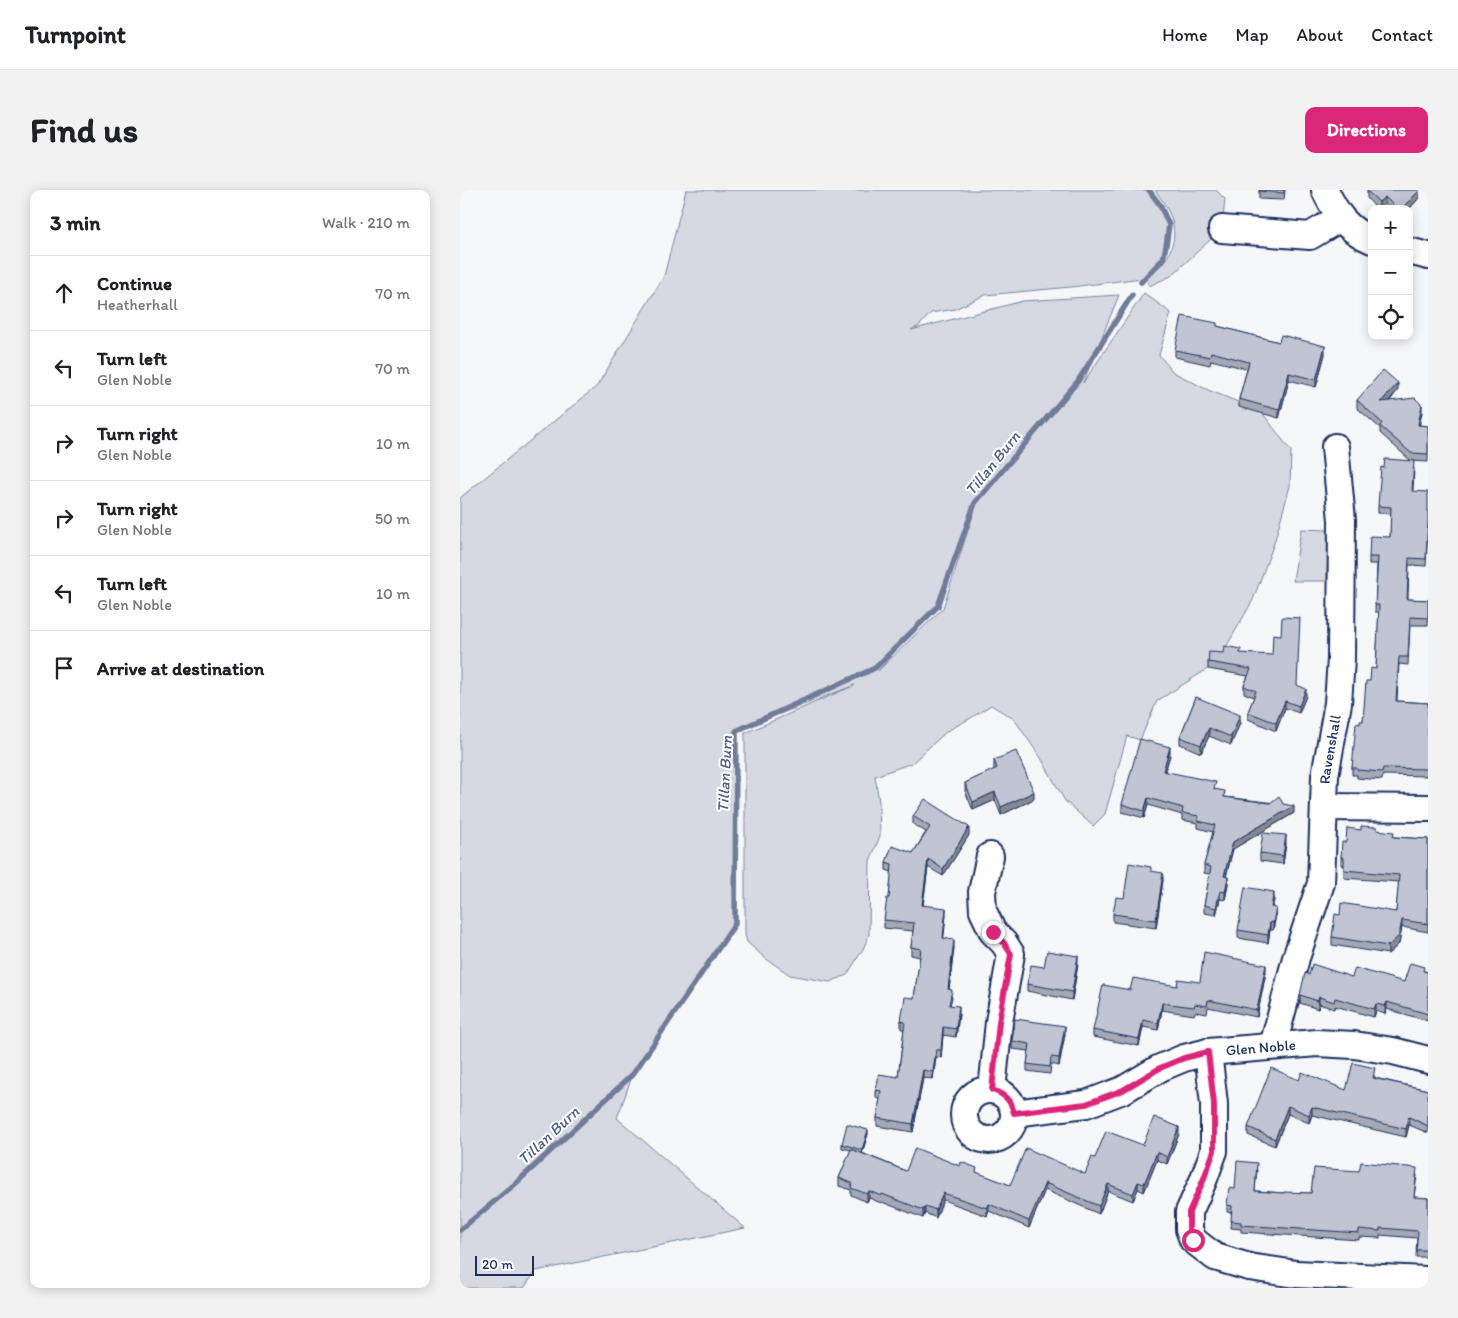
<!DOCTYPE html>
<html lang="en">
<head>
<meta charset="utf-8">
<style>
  :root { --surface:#fff; --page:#f2f2f2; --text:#202124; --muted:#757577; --line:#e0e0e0; --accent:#db2777 }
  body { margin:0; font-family:Itim,sans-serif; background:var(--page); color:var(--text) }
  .controls { position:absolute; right:15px; top:15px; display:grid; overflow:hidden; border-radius:10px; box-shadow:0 2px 12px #0003 }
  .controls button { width:45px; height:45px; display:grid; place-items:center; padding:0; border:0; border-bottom:1px solid var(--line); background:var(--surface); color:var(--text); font:25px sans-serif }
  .scale { position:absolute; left:15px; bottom:12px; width:59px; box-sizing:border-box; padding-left:5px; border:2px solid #1b2f5e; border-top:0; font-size:14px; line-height:18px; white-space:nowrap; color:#1b2f5e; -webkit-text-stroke:4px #fff; paint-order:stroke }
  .stop { position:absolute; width:15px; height:15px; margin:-11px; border:4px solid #db2777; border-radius:50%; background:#fff }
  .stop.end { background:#db2777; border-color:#fff; box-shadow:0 1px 5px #0008 }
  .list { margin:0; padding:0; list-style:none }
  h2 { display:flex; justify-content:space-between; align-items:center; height:65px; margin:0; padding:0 20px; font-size:21px }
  h2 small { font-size:16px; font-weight:400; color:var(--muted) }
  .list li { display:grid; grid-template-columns:32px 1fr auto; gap:15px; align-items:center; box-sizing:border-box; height:75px; padding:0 20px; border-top:1px solid var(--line) }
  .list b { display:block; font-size:19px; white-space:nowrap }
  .list p { margin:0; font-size:16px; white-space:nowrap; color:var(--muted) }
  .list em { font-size:16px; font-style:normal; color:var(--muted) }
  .icon { flex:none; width:28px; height:28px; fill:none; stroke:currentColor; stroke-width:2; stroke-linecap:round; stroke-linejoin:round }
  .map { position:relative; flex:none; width:968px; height:1098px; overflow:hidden; border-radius:10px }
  header { display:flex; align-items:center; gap:30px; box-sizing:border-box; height:70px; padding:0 25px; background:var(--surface); border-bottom:1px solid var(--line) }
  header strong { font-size:24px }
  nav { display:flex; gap:28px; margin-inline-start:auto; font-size:18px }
  .intro { display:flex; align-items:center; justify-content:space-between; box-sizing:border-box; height:120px; padding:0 30px }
  h1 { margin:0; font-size:35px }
  .button { padding:12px 22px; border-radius:10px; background:var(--accent); color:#fff; font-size:18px; font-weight:700 }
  main { display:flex; gap:30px; padding:0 30px }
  aside { flex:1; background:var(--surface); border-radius:10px; box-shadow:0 2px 12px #0003 }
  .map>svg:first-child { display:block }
</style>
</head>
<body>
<header>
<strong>Turnpoint</strong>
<nav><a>Home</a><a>Map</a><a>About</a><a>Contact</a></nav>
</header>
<div class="intro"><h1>Find us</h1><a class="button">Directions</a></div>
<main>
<aside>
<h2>3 min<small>Walk · 210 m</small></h2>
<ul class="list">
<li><svg class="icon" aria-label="ahead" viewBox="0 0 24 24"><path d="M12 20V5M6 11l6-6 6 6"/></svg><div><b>Continue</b><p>Heatherhall</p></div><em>70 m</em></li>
<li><svg class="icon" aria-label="left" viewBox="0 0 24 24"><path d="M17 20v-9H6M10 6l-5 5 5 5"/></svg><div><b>Turn left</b><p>Glen Noble</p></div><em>70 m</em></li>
<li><svg class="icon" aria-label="right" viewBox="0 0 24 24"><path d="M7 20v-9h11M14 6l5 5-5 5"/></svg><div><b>Turn right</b><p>Glen Noble</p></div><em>10 m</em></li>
<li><svg class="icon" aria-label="right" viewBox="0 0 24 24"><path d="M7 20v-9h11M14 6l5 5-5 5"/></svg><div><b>Turn right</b><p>Glen Noble</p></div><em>50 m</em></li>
<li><svg class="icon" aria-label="left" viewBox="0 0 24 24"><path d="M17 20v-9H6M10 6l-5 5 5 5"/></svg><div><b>Turn left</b><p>Glen Noble</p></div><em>10 m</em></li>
<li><svg class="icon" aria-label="arrive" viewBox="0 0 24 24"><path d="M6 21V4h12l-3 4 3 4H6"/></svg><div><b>Arrive at destination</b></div></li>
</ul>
</aside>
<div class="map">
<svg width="968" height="1098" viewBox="0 0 968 1098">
  <rect width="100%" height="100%" fill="#f6f7f9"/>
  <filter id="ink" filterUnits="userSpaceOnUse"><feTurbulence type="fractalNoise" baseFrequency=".02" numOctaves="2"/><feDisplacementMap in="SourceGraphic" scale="10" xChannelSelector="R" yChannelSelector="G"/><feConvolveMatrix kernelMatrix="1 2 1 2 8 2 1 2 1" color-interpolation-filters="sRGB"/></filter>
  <g filter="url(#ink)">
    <g fill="#d6d9e2" stroke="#7884a0" fill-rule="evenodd">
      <path d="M 226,0 L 689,0 L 700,14 L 709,36 L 701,71 L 682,88 L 611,97 L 525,105 L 495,119 L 471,123 L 459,136 L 451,140 L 563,111 L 659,105 L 623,193 L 684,103 L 711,123 L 699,165 L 713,182 L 748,200 L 801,221 L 831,261 L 830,296 L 814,353 L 793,410 L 757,473 L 697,511 L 680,550 L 667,546 L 645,624 L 633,636 L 605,611 L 581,568 L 554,529 L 531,515 L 511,528 L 487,541 L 452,573 L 415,586 L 419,612 L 420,646 L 410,671 L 409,745 L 403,759 L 387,785 L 370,792 L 330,785 L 305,768 L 287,752 L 285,744 L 285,543 L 395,495 L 276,541 L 275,734 L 173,884 L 157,928 L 285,1038 L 76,1081 L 64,1098 L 0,1098 L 0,308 L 137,196 L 204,86 ZM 512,328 L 483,418 L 418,481 L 458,435 L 478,416 Z"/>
      <path d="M 695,0 L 756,0 L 765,9 L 762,39 L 711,86 L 689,96 L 687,88 C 692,83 699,78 704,72 C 722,45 713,24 695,0 Z"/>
      <polygon points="841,339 868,340 867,391 833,391"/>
    </g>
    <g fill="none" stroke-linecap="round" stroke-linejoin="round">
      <g stroke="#707c99" stroke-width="5.5">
        <polyline points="681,92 703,69 706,56 709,35 700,15 689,0"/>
        <polyline points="0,1040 54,995 173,884 275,734 276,541 415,478 478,416 515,313 618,191 672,105"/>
      </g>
      <g stroke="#1b2f5e" stroke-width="30">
        <g id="minor">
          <path d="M 865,0 C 876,24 887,40 912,50"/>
          <polyline points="762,39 850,46 880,28"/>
          <polyline points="949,61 968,66"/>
          <polyline points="865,617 968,618"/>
          <polyline points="530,666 522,702 523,721 533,742 544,753 551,764 539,832 532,900"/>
          <path id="s1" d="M 813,856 L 836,768 L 861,693 L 865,586 L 878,513 L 881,469 L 882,330 L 875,257"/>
          <polyline points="748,862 754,914 754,961 743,991 729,1022 729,1039 733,1050 755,1067 789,1077 836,1084 966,1090"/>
          <circle cx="529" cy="925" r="25"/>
          <path id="s2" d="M 554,923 L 626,914 L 663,900 L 700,878 L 724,868 L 748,862 L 857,853 L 894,855 L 933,861 L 968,870"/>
        </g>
      </g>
      <use href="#minor" stroke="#fff" stroke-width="26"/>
    </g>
    <g fill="#a5a9b5" stroke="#1b2f5e">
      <polygon points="799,0 825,0 824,10 799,9"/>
      <polygon points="907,1 959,8 949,19 929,19 925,14 920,19 917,19 907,8"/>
      <polygon points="757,136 865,164 856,197 829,190 819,228 779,217 779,209 787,179 751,170 750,175 715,167 715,160"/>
      <polygon points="938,200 929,212 962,222 959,235 968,236 968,272 951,271 920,243 920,238 897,218 897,210"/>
      <polygon points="954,278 953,301 968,337 966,376 949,375 948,409 968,410 968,435 950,435 948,475 939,474 937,511 968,513 968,586 923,585 922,590 897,588 897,585 892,585 892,578 900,534 903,531 910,491 916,479 919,422 915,422 917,374 909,374 909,367 930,347 931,324 918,323 918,316"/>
      <polygon points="781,463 837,495 846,506 839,523 825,518 816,541 788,529 788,522 794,507 784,503 784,496 788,486 748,479 748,472"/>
      <polygon points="736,507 780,533 771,555 749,546 741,563 720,554 720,547"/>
      <polygon points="710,565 705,582 756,600 765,607 823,614 834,623 773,659 766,687 768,694 765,710 760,709 756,725 744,723 744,715 750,684 744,683 744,675 753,642 738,638 738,633 722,630 722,625 688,615 684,628 662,622 662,614"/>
      <polygon points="534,570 574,609 541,625 535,610 513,620 505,601 505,593 534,580"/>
      <polygon points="453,626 509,645 483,686 468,677 463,715 486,725 483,748 494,757 489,800 492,808 490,815 499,824 496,847 483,845 481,868 476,867 473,889 463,888 453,942 417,936 417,928 420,909 416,908 416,900 438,887 444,839 441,839 441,831 454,808 460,767 451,765 451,757 453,741 424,738 424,730 429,708 432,682 426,680 426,672 453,663 466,642 453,634"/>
      <polygon points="901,640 934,647 968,649 968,742 942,737 939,754 928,764 872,755 872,747 880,725 936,722 939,692 884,688 884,675 881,675 881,667 886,652"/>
      <polygon points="826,653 823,674 800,671 800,663"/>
      <polygon points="691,681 703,690 696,738 653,732 653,724 664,708"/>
      <polygon points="814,710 812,717 816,725 813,740 810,740 808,753 778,748 778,740"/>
      <polygon points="618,774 612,810 567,801 567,794 584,777"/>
      <polygon points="964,781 968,782 968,831 927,819 925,824 916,821 914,827 875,816 874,819 859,814 858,819 840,813 840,805 849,785 892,787 944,792"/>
      <polygon points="806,782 797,827 748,817 747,824 735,822 734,825 702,820 698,840 683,837 679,856 633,847 633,840 670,800 717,796"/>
      <polygon points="605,844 599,876 591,874 590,884 567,881 567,874 569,861 552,859 552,851"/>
      <polygon points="915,886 915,888 968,900 968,943 949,935 946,947 852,925 849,933 828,924 815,956 788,945 788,937 839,890 886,900"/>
      <polygon points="408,944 402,963 446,981 517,983 550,995 625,984 635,968 719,944 707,974 697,970 684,1002 678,999 673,1011 648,1001 639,1024 585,1000 569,1038 529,1021 527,1026 483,1010 476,1028 465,1023 463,1028 422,1012 421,1013 409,1008 407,1012 391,1005 391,1000 379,996 379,988 391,960 382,958 382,954"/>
      <polygon points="797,980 795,1001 824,1003 851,1003 899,981 957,985 954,1007 968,1008 968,1067 956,1067 957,1048 920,1045 920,1048 899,1047 899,1050 781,1042 781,1039 771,1038 772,1023 767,1022 767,1015 775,999"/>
    </g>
    <g fill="#868994" stroke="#1b2f5e">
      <polygon points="959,1 959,8 949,19 941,19"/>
      <polygon points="925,7 925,14 920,19 919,19 919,12"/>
      <polygon points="865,156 865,164 856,197 856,190"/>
      <polygon points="829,183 829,190 819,228 819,220"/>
      <polygon points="938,193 938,200 921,220 921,212"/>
      <polygon points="962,215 962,222 958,243 958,235"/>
      <polygon points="846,499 846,506 839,523 839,516"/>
      <polygon points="825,511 825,518 816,541 816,533"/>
      <polygon points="780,525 780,533 771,555 771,547"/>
      <polygon points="749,538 749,546 741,563 741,555"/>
      <polygon points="710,557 710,565 703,588 703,581"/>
      <polygon points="535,602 535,610 513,620 513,612"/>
      <polygon points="574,602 574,609 541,625 541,617"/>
      <polygon points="688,608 688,615 684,628 684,621"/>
      <polygon points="834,616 834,623 773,659 764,694 764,686 773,652"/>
      <polygon points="509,637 509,645 483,686 483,679"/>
      <polygon points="826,645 826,653 823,674 823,666"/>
      <polygon points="468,669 468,677 462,722 462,715"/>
      <polygon points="703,683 703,690 696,738 696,730"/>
      <polygon points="768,687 768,694 765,710 765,702"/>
      <polygon points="760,701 760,709 756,725 756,718"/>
      <polygon points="814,702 814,710 811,725 811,717"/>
      <polygon points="486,718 486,725 483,756 483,748"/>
      <polygon points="816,718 816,725 813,740 813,733"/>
      <polygon points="942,730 942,737 939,754 928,764 928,756"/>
      <polygon points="810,732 810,740 808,753 808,745"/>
      <polygon points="494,750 494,757 488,807 488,799"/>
      <polygon points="618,766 618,774 612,810 612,802"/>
      <polygon points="806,775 806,782 797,827 797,820"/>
      <polygon points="859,807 859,814 858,819 858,811"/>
      <polygon points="927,812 927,819 925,824 925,816"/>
      <polygon points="702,813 702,820 698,840 698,833"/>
      <polygon points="916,814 916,821 914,827 914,819"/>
      <polygon points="499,816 499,824 496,847 496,839"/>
      <polygon points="683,830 683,837 679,856 679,849"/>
      <polygon points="605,836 605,844 599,876 599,868"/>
      <polygon points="483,837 483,845 481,868 481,860"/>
      <polygon points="476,860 476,867 473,889 473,882"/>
      <polygon points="463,880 463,888 453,942 453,934"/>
      <polygon points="828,916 828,924 815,956 815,949"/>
      <polygon points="852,917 852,925 849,933 849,925"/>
      <polygon points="949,927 949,935 946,947 946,939"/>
      <polygon points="719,937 719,944 707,974 707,967"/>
      <polygon points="408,940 408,944 402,963 402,960"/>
      <polygon points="697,962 697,970 684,1002 684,994"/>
      <polygon points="678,992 678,999 673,1011 673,1004"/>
      <polygon points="585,993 585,1000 569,1038 569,1031"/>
      <polygon points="648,994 648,1001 639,1024 639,1016"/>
      <polygon points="409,1001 409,1008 407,1012 407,1004"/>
      <polygon points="483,1003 483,1010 476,1028 476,1020"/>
      <polygon points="529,1014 529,1021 527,1026 527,1018"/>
      <polygon points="465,1016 465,1023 463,1028 463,1020"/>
    </g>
    <g fill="#c0c4d3" stroke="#1b2f5e">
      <polygon points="799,0 824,0 824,3 799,1"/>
      <polygon points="907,0 959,0 959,1 941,19 937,19 925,7 919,12 907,1"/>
      <polygon points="722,126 757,133 757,136 819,152 821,145 865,156 856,190 829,183 819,220 779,209 789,172 751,162 750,167 715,160"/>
      <polygon points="923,180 938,193 921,212 955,208 962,215 958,235 968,236 968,264 951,263 920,236 922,233 897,210"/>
      <polygon points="925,269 954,271 952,301 968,302 968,329 966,369 949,368 947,409 968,410 968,428 950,427 948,467 939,467 936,511 968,513 968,579 923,578 922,582 897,580 897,578 892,578 896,533 900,534 900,531 903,531 906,491 910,491 911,478 916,479 919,415 915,415 918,367 909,367 910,346 930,347 931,317 918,316 921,277 924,278"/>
      <polygon points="822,427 840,428 837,495 846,499 839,516 825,511 816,533 788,522 796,501 784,496 791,479 748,472 749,462 763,463 764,456 781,459 780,463 812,465 813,444 821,445"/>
      <polygon points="736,507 780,525 771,547 749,538 741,555 720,547"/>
      <polygon points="680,549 710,557 703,581 756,592 754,599 765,601 764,607 810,613 819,606 823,614 834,616 773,652 764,686 768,687 765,702 760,701 756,718 744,715 751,677 744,675 755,635 738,631 739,626 722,623 723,618 688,608 684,621 662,614"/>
      <polygon points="556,561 574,602 541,617 535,602 513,612 505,593 537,578 534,570"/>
      <polygon points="465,609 509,637 483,679 468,669 462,715 486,718 483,748 494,750 488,799 492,800 489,815 499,816 496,839 483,837 481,860 476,860 473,882 463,880 453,934 417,928 421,901 416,900 419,884 438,887 445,832 441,831 445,807 454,808 461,759 451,757 454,733 424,730 427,708 429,708 432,674 426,672 432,656 453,663 470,637 453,626"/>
      <polygon points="901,636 917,637 917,640 934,642 933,647 968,649 968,734 942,730 939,746 928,756 872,747 875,724 880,725 881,713 936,722 939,685 884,680 884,668 881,667 882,652 886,652 887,638 901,640"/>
      <polygon points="803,643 826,645 823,666 800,663"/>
      <polygon points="669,673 691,677 691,681 703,683 696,730 653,724 656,707 664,708"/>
      <polygon points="785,697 814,702 811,717 816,718 813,733 810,732 808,745 778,740"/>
      <polygon points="587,761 618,766 612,802 567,794 571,775 584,777"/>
      <polygon points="744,762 806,775 797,820 748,810 747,816 735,814 734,817 702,813 698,833 683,830 679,849 633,840 643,795 670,800 673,788 717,796 718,789 740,792"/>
      <polygon points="950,773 964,777 963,781 968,782 968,824 927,812 925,816 916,814 914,819 875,808 874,812 859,807 858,811 840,805 845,783 849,785 852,774 892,787 895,778 944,792"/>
      <polygon points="555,829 605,836 599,868 591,867 590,877 567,874 570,854 552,851"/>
      <polygon points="893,873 915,878 913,888 968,900 968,936 949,927 946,939 852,917 849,925 828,916 815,949 788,937 811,878 839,890 842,882 886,900"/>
      <polygon points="694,927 719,937 707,967 697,962 684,994 678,992 673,1004 648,994 639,1016 585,993 569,1031 529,1014 527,1018 483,1003 476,1020 465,1016 463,1020 422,1004 421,1006 409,1001 407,1004 391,998 392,993 379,988 391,959 446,981 455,958 500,976 501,972 517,978 516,982 550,995 566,958 625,984 632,967 635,968 646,941 683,955"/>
      <polygon points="387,934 408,940 402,960 382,954"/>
      <polygon points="777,971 797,973 795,1001 824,1003 824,1002 851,1003 854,978 899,981 901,972 957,978 954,1007 968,1008 968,1060 956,1060 958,1041 920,1038 920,1041 899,1039 899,1043 781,1035 781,1032 771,1031 772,1016 767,1015 769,998 775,999"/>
    </g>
  </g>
  <g fill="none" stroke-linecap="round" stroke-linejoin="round" filter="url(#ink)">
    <path stroke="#db2777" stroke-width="6" d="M 533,742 L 544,753 L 551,764 L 539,832 L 532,900 C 544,904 551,910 554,923 L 626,914 L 663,900 L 700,878 L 724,868 L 748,862 L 754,914 L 754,961 L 743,991 L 729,1022 L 729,1039 L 733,1050"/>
  </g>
  <g text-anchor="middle" stroke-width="4" stroke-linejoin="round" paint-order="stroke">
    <g font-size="15" fill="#1b2f5e" stroke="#fff">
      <text dy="5" stroke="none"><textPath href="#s1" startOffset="304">Ravenshall</textPath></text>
      <text dy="5" stroke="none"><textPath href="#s2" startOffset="259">Glen Noble</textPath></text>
    </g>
    <g font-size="16" font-style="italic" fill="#4d5c81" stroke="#fff">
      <text transform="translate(532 273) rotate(-51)" y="6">Tillan Burn</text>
      <text transform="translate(264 584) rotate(-87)" y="6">Tillan Burn</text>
      <text transform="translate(88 945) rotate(-43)" y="6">Tillan Burn</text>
    </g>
  </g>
</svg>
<div class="controls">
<button>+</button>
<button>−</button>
<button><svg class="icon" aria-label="locate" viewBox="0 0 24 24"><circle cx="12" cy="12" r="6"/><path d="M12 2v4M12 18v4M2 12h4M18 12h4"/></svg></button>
</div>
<div class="scale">20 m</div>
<div class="stop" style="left:733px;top:1050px"></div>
<div class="stop end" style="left:533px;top:742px"></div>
</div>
</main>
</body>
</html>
